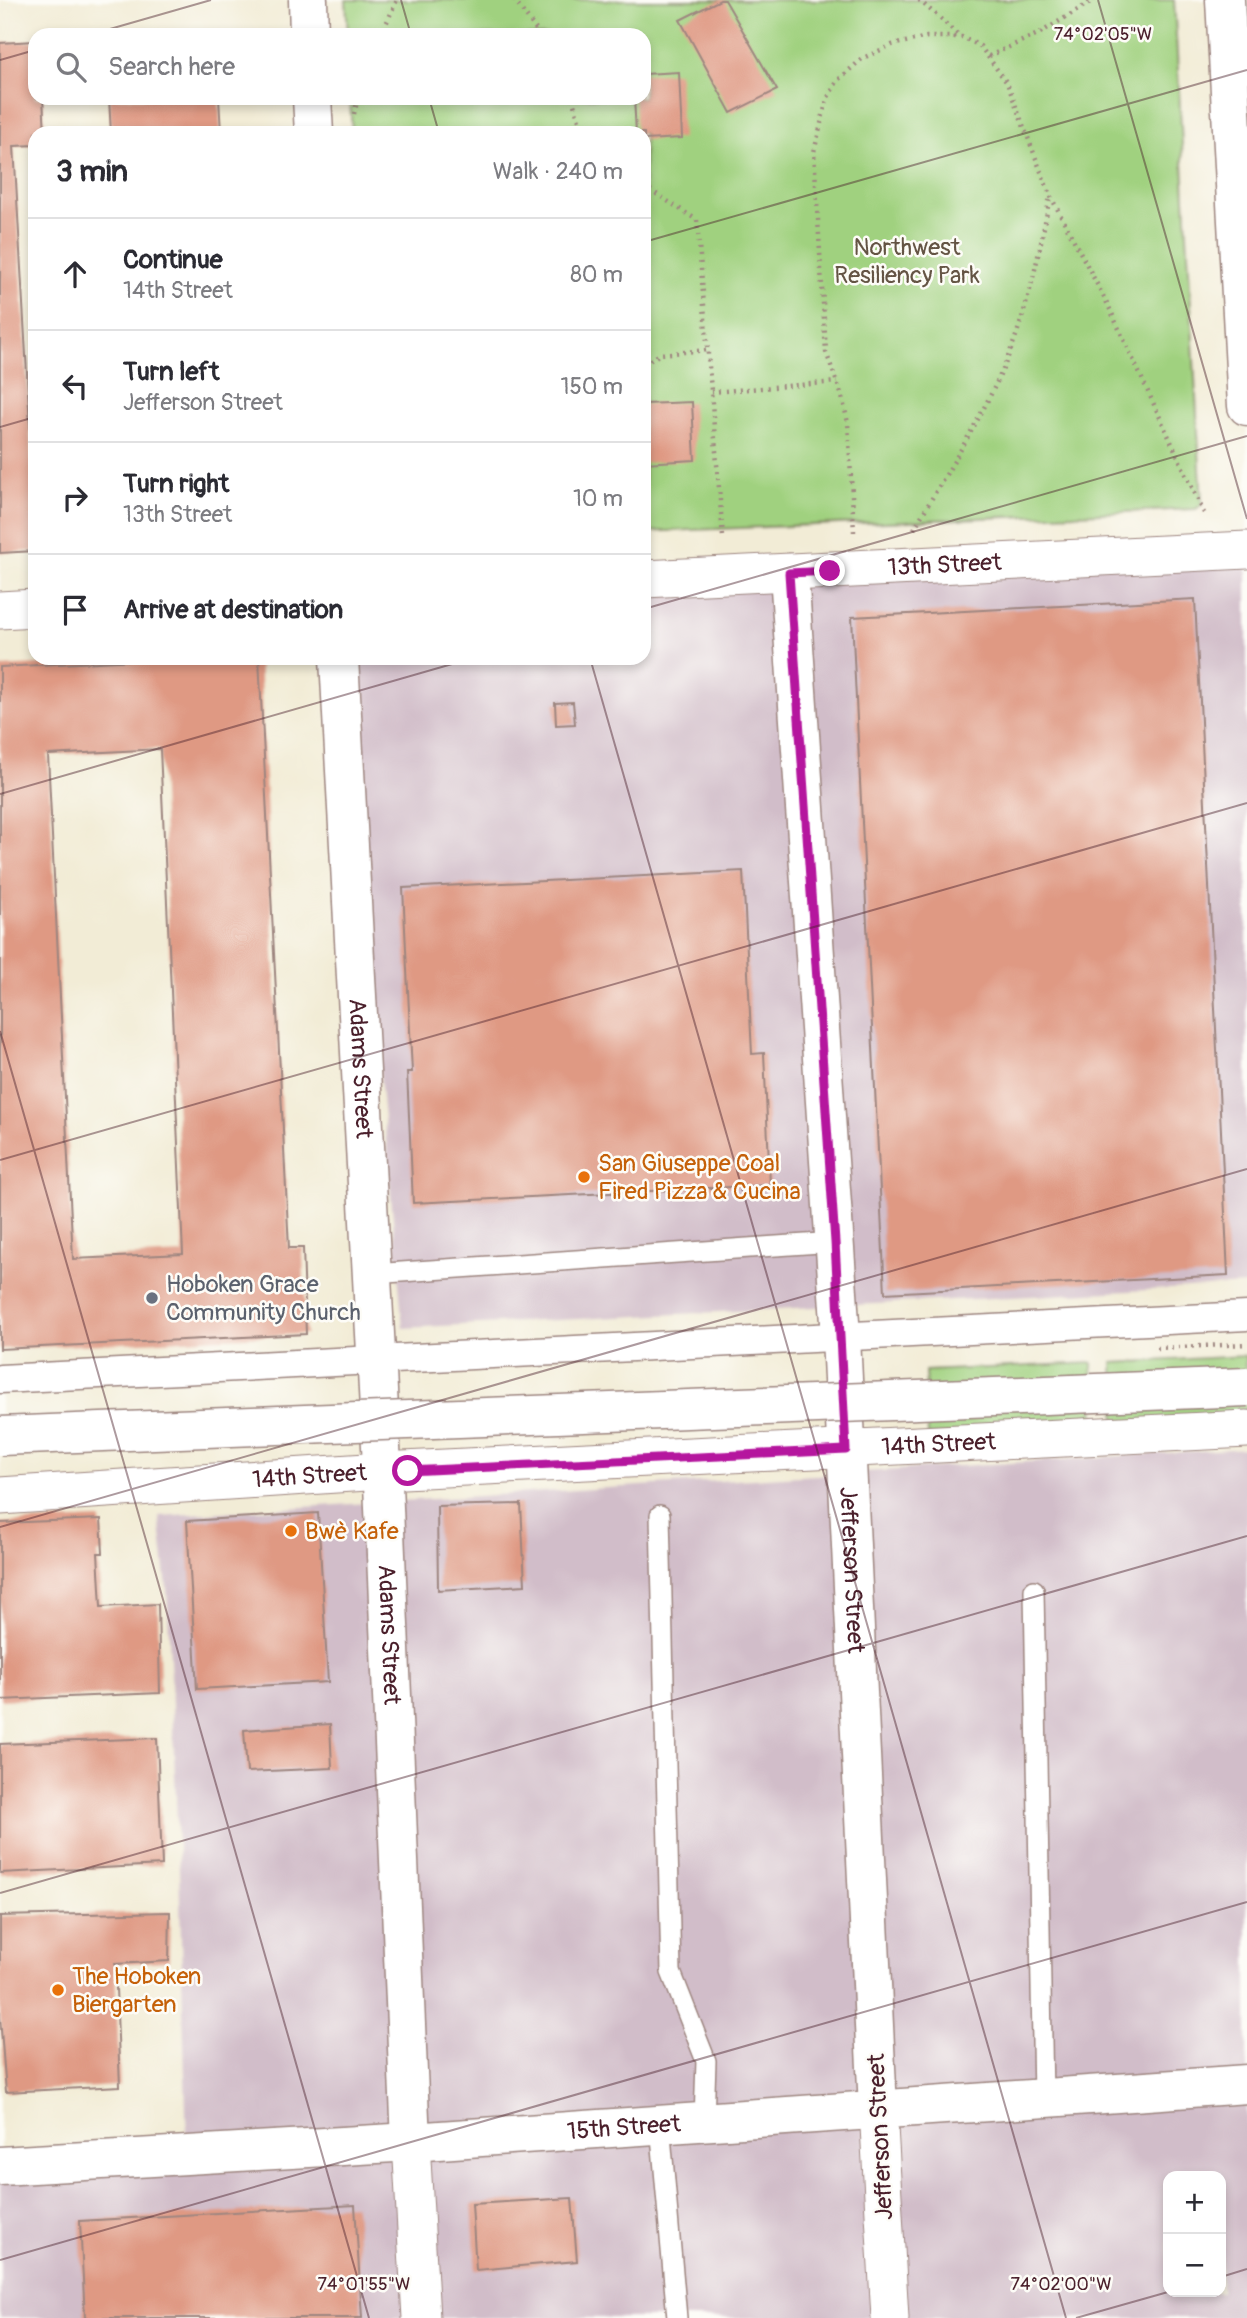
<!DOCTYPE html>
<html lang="en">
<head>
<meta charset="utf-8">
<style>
  :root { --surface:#fff; --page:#f7f7f7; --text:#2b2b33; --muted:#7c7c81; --line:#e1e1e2 }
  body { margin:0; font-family:Pangolin,sans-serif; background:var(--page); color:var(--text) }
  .controls { position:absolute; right:21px; bottom:21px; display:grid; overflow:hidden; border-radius:14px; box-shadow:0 4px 10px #0003 }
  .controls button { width:63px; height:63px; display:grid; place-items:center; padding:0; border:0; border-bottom:2px solid var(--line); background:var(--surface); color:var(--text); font:35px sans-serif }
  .stop { position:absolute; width:21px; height:21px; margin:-16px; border:5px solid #b5179e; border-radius:50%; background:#fff }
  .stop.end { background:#b5179e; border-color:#fff; box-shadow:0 2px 7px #0008 }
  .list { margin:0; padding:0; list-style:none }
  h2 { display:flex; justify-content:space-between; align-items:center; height:91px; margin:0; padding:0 28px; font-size:30px }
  h2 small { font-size:23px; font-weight:400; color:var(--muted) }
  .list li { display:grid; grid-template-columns:46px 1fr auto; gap:21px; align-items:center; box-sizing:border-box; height:112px; padding:0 28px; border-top:2px solid var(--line) }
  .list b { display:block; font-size:26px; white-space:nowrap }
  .list p { margin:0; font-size:23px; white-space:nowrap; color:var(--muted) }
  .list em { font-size:23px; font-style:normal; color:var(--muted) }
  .icon { flex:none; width:38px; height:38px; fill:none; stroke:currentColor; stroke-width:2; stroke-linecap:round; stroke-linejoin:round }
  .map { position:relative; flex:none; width:1247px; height:2318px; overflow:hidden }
  .search { position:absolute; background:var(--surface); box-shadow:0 4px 10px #0003; left:28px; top:28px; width:623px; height:77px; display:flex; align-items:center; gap:18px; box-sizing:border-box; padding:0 24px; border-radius:21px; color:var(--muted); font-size:26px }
  .panel { position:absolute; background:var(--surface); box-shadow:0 4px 10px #0003; left:28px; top:126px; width:623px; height:539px; border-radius:21px }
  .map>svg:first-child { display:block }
</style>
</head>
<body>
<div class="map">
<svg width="1247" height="2318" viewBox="0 0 1247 2318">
  <rect width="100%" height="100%" fill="#fdfcf7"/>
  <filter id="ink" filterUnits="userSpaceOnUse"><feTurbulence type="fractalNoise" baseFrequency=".0143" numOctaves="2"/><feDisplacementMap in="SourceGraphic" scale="14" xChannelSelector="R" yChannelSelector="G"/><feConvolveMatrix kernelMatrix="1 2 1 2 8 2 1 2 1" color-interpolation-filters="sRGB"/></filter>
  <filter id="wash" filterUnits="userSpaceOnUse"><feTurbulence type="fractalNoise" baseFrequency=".00686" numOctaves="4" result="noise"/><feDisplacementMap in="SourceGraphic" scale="28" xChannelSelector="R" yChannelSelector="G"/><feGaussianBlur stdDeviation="1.57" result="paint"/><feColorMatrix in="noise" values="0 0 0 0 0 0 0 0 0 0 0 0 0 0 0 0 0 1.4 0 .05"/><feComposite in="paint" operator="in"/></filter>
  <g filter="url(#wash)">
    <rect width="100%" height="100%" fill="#f2ecd6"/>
    <g fill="#d1bdc9" fill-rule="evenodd">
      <polygon points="1247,539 1247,1285 403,1328 342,658 644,658 644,574"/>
      <path d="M 1247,1448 L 1247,2318 L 0,2318 L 0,2157 L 187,2148 L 179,1869 L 167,1588 L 159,1516 ZM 1168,2176 L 1221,2176 L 1221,2292 L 1168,2292 Z"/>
    </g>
    <g fill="#a0d17f" stroke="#757855" stroke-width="2">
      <polygon points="346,0 1174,0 1202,504 1196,509 644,532 644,133 352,133 350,98 644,98 644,35 348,35"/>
      <polygon points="1245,1356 1247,1423 1116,1429 1113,1363"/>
      <polygon points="1092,1363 1094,1427 928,1435 925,1371"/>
    </g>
    <g id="blocks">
      <g fill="#df9983" fill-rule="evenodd">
        <polygon points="720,0 725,0 777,90 731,113 680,20"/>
        <polygon points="35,41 35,98 43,98 45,133 35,133 35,145 14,146 32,461 35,461 35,551 0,553 0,43"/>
        <polygon points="679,72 682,138 644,140 644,133 636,133 634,98 644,98 644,74"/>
        <polygon points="109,98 219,98 221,133 111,133"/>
        <polygon points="692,402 695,460 644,463 644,404"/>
        <polygon points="1195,599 1228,1275 885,1293 852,617"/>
        <path d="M 177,658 L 259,658 L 289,1248 L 303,1248 L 306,1334 L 0,1349 L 0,667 ZM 160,749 L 183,1254 L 73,1259 L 48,755 Z"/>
        <polygon points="573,702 575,724 556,725 555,703"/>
        <polygon points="743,871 752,1054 764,1053 770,1185 413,1203 407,1072 412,1072 403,888"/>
        <polygon points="521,1504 525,1585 438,1590 437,1506"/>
        <polygon points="318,1513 328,1682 197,1689 187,1521"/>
        <polygon points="101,1519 103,1553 98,1553 101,1607 158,1604 160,1693 0,1700 0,1523"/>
        <polygon points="330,1724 332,1768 247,1772 244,1730"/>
        <polygon points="157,1738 162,1865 0,1873 0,1744"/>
        <polygon points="170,1912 169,1961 115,1964 120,2086 6,2092 0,2017 0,1916"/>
        <polygon points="572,2198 577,2261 476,2270 472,2204"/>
        <polygon points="355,2205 362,2318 85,2318 80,2221"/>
      </g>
    </g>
  </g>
  <g filter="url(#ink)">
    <use href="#blocks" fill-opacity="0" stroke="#9e8680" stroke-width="2"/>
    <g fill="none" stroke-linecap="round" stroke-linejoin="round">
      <g stroke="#9e8680" stroke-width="22">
        <g id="service">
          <polyline points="372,1274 835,1242"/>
          <polyline points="660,1515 671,1972 706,2061 704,2121"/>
          <polyline points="1034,1590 1043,2098"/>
          <polyline points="660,2124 677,2318"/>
        </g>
      </g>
      <g stroke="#9e8680" stroke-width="31">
        <polyline id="pedestrian" points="0,1379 1247,1316"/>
      </g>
      <g stroke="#9e8680" stroke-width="39">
        <g id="minor">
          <path id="s1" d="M 644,579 L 1247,550"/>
          <polyline points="0,610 35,608"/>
          <path id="s2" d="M 0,1496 L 382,1471 L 1247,1429"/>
          <polyline points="878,2109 890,2318"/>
          <polyline points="411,2142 421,2318"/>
        </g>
      </g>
      <g stroke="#9e8680" stroke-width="41">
        <g id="tertiary">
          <polyline points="308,0 309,35"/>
          <polyline points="1225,0 1247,406"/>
          <polyline points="312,98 314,133"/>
          <path id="s3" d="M 789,573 L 841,1337 L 878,2109"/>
          <path id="s4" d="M 339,658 L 383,1484 L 411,2142"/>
          <path id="s5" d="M 0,2166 L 411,2142 L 1247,2084"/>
        </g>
      </g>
      <g stroke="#9e8680" stroke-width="4.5" stroke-dasharray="2 5" stroke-linecap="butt">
        <polyline points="514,0 540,35"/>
        <polyline points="919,0 961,37"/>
        <polyline points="381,35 397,0"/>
        <polyline points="989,56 1040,33 1094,0"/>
        <polyline points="572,98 583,133"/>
        <polyline points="354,114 358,98"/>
        <polyline points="644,186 697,220 723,537"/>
        <polyline points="644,364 660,354 708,350"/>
        <polyline points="711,392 837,382"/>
        <path d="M 914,529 C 950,466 992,404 1016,336 C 1032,290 1041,244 1050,196"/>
        <polyline points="854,532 848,423 842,396 826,352 814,152 827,99 838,80 863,58 892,45 927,37 962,37 980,46 1007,83 1050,195 1108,305 1204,513"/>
      </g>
      <use href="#service" stroke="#fff" stroke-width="19"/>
      <use href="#pedestrian" stroke="#fff" stroke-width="28"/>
      <use href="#minor" stroke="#fff" stroke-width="37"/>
      <use href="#tertiary" stroke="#fff" stroke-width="38"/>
      <g stroke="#9e8680" stroke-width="41" stroke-linecap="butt">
        <polyline id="secondary-bridge" points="0,1436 1247,1387"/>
      </g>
      <polyline stroke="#9e8680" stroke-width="4.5" stroke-dasharray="2 5" stroke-linecap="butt" points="1157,1348 1247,1344"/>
      <use href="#secondary-bridge" stroke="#fff" stroke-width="38"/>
    </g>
  </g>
  <g fill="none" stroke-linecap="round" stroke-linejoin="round" filter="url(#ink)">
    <polyline stroke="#b5179e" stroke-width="9" points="408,1471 846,1450 835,1242 789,573 830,571"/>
  </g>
  <path fill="none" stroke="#4a1f2b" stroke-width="2" stroke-opacity="0.45" d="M 401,0 L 411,35M 1098,0 L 1247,519M 89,35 L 211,0M 0,60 L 35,50M 429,98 L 439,133M 644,242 L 1247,70M 0,427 L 35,417M 644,609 L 1247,436M 590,658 L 1066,2318M 0,794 L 473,658M 0,1031 L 369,2318M 0,1160 L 1247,803M 0,1527 L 1247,1169M 0,1893 L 1247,1536M 0,2260 L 1247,1902M 1221,2277 L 1247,2269M 1076,2318 L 1168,2292"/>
  <g fill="#e8710a" stroke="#fdfcf7" stroke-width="2.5">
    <circle cx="584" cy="1177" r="7"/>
    <circle cx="291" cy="1531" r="7"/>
    <circle cx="58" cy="1990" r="7"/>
  </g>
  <circle fill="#6b7280" stroke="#fdfcf7" stroke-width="2.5" cx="152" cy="1298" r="7"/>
  <g text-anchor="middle" stroke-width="5" stroke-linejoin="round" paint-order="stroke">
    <g font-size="24" fill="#645444" stroke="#fdfcf7">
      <text x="907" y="255">Northwest<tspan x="907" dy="28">Resiliency Park</tspan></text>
    </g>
    <g font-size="24" fill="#4a1f2b" stroke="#fdfcf7">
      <text dy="8" stroke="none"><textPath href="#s1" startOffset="301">13th Street</textPath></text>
      <text dy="8" stroke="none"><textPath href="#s4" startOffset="411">Adams Street</textPath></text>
      <text dy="8" stroke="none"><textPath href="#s2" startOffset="940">14th Street</textPath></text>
      <text dy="8" stroke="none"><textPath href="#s2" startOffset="310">14th Street</textPath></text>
      <text dy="8" stroke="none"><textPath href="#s3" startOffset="999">Jefferson Street</textPath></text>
      <text dy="8" stroke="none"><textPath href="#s4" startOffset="978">Adams Street</textPath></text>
      <text dy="8" stroke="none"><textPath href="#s5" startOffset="625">15th Street</textPath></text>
      <text transform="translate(880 2137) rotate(-93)" y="8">Jefferson Street</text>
    </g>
    <g font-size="24" fill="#c56008" stroke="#fdfcf7" text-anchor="start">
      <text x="598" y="1171">San Giuseppe Coal<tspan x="598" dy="28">Fired Pizza &amp; Cucina</tspan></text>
      <text x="305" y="1539">Bwè Kafe</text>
      <text x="72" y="1984">The Hoboken<tspan x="72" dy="28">Biergarten</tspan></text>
    </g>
    <g font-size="24" fill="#5b616d" stroke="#fdfcf7" text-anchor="start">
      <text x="166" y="1292">Hoboken Grace<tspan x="166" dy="28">Community Church</tspan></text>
    </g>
  </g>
  <g font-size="18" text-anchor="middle" fill="#4a1f2b" stroke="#fdfcf7" stroke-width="5" stroke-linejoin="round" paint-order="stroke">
    <text x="1103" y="40">74°02'05"W</text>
    <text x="364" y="2290">74°01'55"W</text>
    <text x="1061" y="2290">74°02'00"W</text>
  </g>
</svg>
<div class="controls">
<button>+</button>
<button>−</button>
</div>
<div class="stop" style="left:408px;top:1471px"></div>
<div class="stop end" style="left:830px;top:571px"></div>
<div class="search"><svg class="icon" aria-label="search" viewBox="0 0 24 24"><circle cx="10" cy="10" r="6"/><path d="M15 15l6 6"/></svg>Search here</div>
<section class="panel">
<h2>3 min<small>Walk · 240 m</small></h2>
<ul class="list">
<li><svg class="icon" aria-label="ahead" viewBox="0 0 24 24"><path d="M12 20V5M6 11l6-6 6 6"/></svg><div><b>Continue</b><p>14th Street</p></div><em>80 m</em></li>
<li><svg class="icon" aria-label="left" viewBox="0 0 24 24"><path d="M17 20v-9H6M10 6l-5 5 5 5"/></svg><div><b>Turn left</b><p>Jefferson Street</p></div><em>150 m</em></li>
<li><svg class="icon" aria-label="right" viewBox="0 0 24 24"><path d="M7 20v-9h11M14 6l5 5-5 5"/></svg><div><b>Turn right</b><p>13th Street</p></div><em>10 m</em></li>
<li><svg class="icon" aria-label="arrive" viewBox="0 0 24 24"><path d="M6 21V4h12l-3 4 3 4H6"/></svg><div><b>Arrive at destination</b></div></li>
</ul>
</section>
</div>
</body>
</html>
